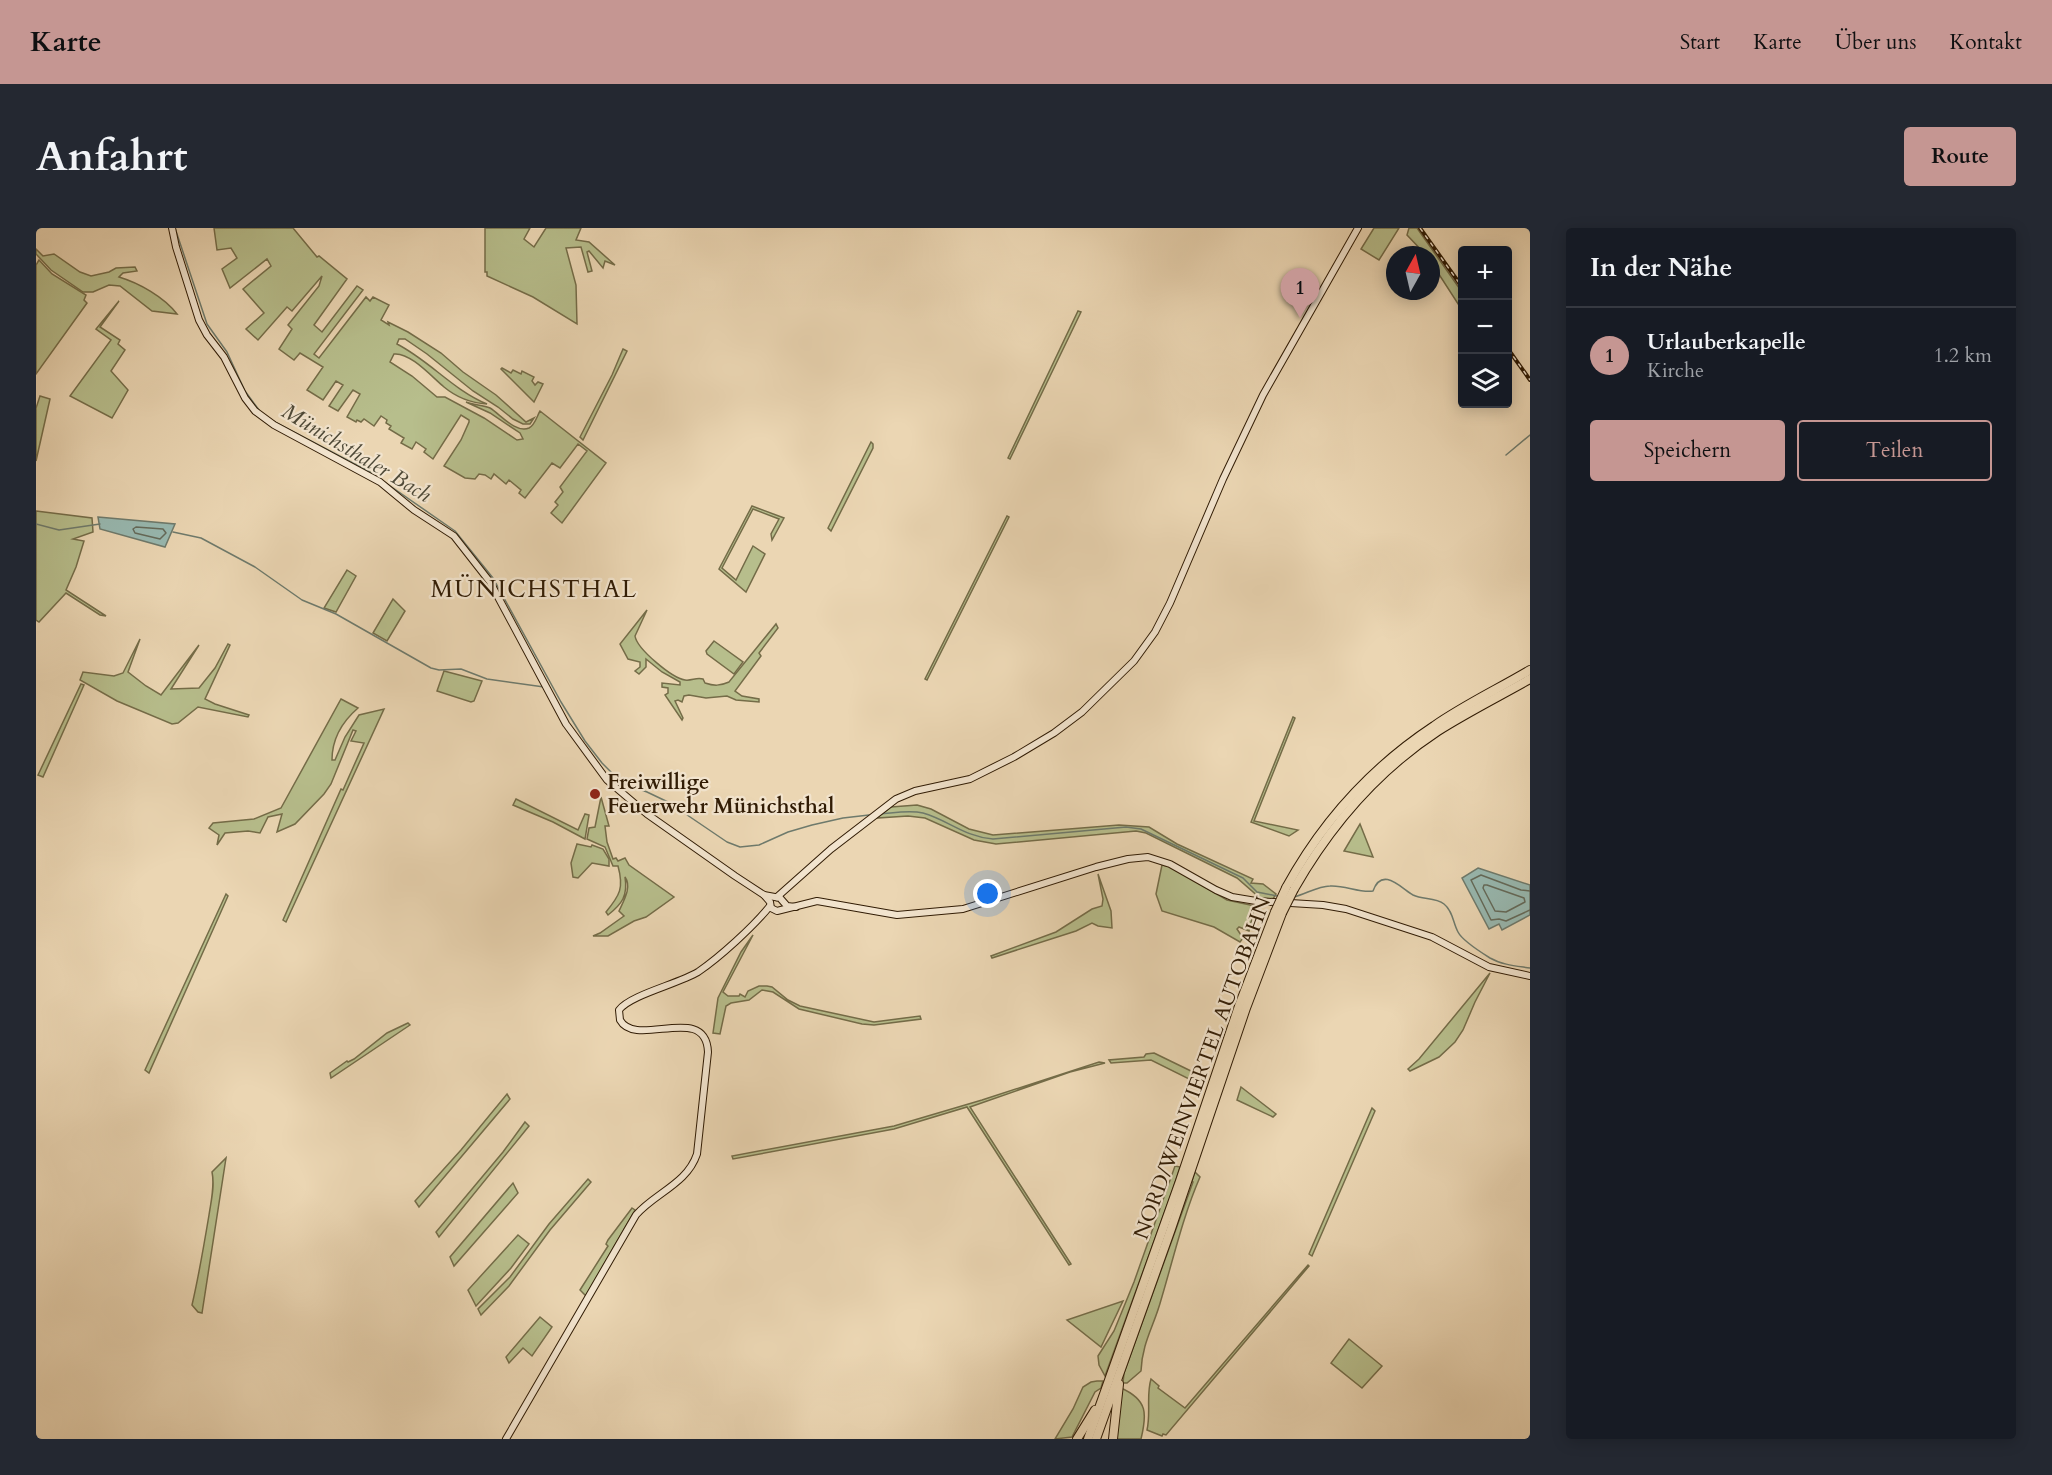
<!DOCTYPE html>
<html lang="de">
<head>
<meta charset="utf-8">
<style>
  :root { --surface:#171b24; --page:#242831; --text:#f1f3f6; --muted:#9ea1a6; --line:#363941; --accent:#c59692 }
  body { margin:0; font-family:Cardo,serif; background:var(--page); color:var(--text) }
  .controls { position:absolute; right:18px; top:18px; display:grid; overflow:hidden; border-radius:6px; box-shadow:0 3px 15px #0003 }
  .controls button { width:54px; height:54px; display:grid; place-items:center; padding:0; border:0; border-bottom:2px solid var(--line); background:var(--surface); color:var(--text); font:30px sans-serif }
  .compass { position:absolute; left:1350px; top:18px; width:54px; height:54px; border-radius:50%; background:var(--surface); box-shadow:0 3px 15px #0003; rotate:8deg }
  .you { position:absolute; left:952px; top:666px; width:21px; height:21px; margin:-15px; border:4px solid #fff; border-radius:50%; background:#1a73e8; box-shadow:0 0 0 9px #1a73e833 }
  .badge { display:grid; place-items:center; width:39px; height:39px; border-radius:50%; background:var(--accent); color:#111; font-size:20px; font-weight:700 }
  .pin { position:absolute; translate:-50% -50px; filter:drop-shadow(0 2px 3px #0008) }
  .pin::after { content:''; position:absolute; top:32px; width:21px; height:18px; background:inherit; clip-path:polygon(0 0,100% 0,50% 100%) }
  .list { margin:0; padding:0; list-style:none }
  h2 { display:flex; justify-content:space-between; align-items:center; height:78px; margin:0; padding:0 24px; font-size:26px }
  h2 small { font-size:20px; font-weight:400; color:var(--muted) }
  .list li { display:grid; grid-template-columns:39px 1fr auto; gap:18px; align-items:center; box-sizing:border-box; height:96px; padding:0 24px; border-top:2px solid var(--line) }
  .list b { display:block; font-size:22px; white-space:nowrap }
  .list p { margin:0; font-size:20px; white-space:nowrap; color:var(--muted) }
  .list em { font-size:20px; font-style:normal; color:var(--muted) }
  .actions { display:flex; gap:12px; padding:18px 24px }
  .actions a { flex:1; padding:14px 0; border:2px solid var(--accent); border-radius:6px; text-align:center; font-size:21px; color:var(--accent) }
  .actions .main { background:var(--accent); color:#111 }
  .icon { flex:none; width:33px; height:33px; fill:none; stroke:currentColor; stroke-width:2; stroke-linecap:round; stroke-linejoin:round }
  .map { position:relative; flex:none; width:1494px; height:1211px; overflow:hidden; border-radius:6px }
  header { display:flex; align-items:center; gap:36px; box-sizing:border-box; height:84px; padding:0 30px; background:var(--accent); color:#111 }
  header strong { font-size:28px }
  nav { display:flex; gap:33px; margin-inline-start:auto; font-size:21px }
  .intro { display:flex; align-items:center; justify-content:space-between; box-sizing:border-box; height:144px; padding:0 36px }
  h1 { margin:0; font-size:42px }
  .button { padding:15px 27px; border-radius:6px; background:var(--accent); color:#111; font-size:21px; font-weight:700 }
  main { display:flex; gap:36px; padding:0 36px }
  aside { flex:1; background:var(--surface); border-radius:6px; box-shadow:0 3px 15px #0003 }
  .map>svg:first-child { display:block }
</style>
</head>
<body>
<header>
<strong>Karte</strong>
<nav><a>Start</a><a>Karte</a><a>Über uns</a><a>Kontakt</a></nav>
</header>
<div class="intro"><h1>Anfahrt</h1><a class="button">Route</a></div>
<main>
<div class="map">
<svg width="1494" height="1211" viewBox="0 0 1494 1211">
  <rect width="100%" height="100%" fill="#ebd6b3"/>
  <filter id="stains"><feTurbulence type="fractalNoise" baseFrequency=".00333" numOctaves="4"/><feColorMatrix values="0 0 0 0 .2 0 0 0 0 .09 0 0 0 0 .02 0 0 0 .5 -.17"/></filter>
  <radialGradient id="worn" r=".72"><stop offset=".6" stop-color="#630" stop-opacity="0"/><stop offset="1" stop-color="#630" stop-opacity=".3"/></radialGradient>
  <g fill="#b7be8c" stroke="#746c48" stroke-width="1.5">
    <path d="M 178,0 L 257,0 L 281,29 L 283,28 L 311,51 L 278,97 L 286,104 L 321,58 L 327,62 L 278,126 L 283,130 L 330,69 L 334,73 L 337,69 L 353,77 L 345,92 L 353,97 L 352,94 L 372,104 L 405,125 L 427,144 L 460,167 L 490,194 L 498,190 L 494,196 L 487,196 L 477,191 L 462,179 L 437,163 L 391,126 L 369,111 L 363,111 L 361,116 C 394,133 417,162 451,176 C 435,175 420,169 408,159 C 396,149 374,124 358,126 L 354,134 L 376,148 L 401,169 L 409,169 L 448,190 L 481,212 L 487,211 L 484,205 L 454,185 L 430,174 C 438,177 447,177 454,180 C 464,186 480,206 493,200 C 499,197 501,188 504,183 L 570,235 L 526,295 L 515,285 L 522,277 L 519,274 L 527,264 L 524,259 L 551,223 L 542,216 L 524,240 L 516,235 L 489,270 L 483,265 L 485,262 L 473,252 L 470,256 L 458,246 L 455,251 L 449,247 L 443,246 L 439,251 L 429,250 L 408,238 L 425,212 L 433,194 L 433,192 L 425,187 L 397,231 L 388,224 L 390,221 L 380,214 L 376,221 L 365,215 L 368,210 L 353,201 L 355,198 L 350,195 L 351,192 L 345,188 L 338,198 L 328,191 L 325,194 L 321,192 L 320,194 L 311,189 L 324,166 L 317,162 L 302,183 L 293,178 L 307,157 L 300,153 L 287,172 L 271,162 L 287,139 L 264,125 L 258,132 L 243,121 L 256,101 L 252,97 L 283,58 L 286,48 L 256,83 L 251,79 L 222,112 L 210,101 L 228,85 L 207,61 L 235,38 L 231,31 L 194,60 L 186,41 L 201,30 L 195,20 L 181,22 Z"/>
    <polygon points="449,0 494,0 488,11 498,19 510,0 545,0 540,12 553,14 579,37 569,33 567,40 553,23 551,24 556,43 552,44 545,19 530,20 540,57 541,96 497,69 451,48 451,44 449,44"/>
    <polygon points="1338,0 1363,0 1343,32 1325,21"/>
    <polygon points="1373,0 1381,0 1426,64 1426,82 1395,34 1395,27 1390,27 1371,7"/>
    <path d="M 0,21 L 7,28 L 18,26 L 44,44 L 55,48 L 73,44 L 80,40 L 99,39 L 101,43 L 87,45 L 83,49 C 103,55 128,69 141,86 L 116,83 L 84,58 L 73,57 L 57,64 L 47,64 L 15,42 L 0,26 Z"/>
    <polygon points="3,32 16,46 50,67 48,72 51,75 0,146 0,37"/>
    <polygon points="83,73 64,99 84,112 82,116 89,122 75,143 92,162 76,190 34,168 75,112 60,101"/>
    <polygon points="1042,83 1045,84 974,231 972,230"/>
    <polygon points="587,121 591,123 547,212 544,209 576,147"/>
    <polygon points="466,140 475,145 477,142 485,146 486,143 498,149 496,153 499,157 502,154 507,156 498,174 465,141"/>
    <polygon points="4,168 14,171 0,233 0,180"/>
    <polygon points="835,214 837,216 837,220 795,303 792,300"/>
    <polygon points="716,278 748,290 736,312 735,306 743,291 717,281 686,340 700,352 717,318 729,326 710,364 683,341"/>
    <polygon points="0,283 56,290 57,304 37,311 48,313 40,339 30,362 70,388 64,387 30,365 3,394 0,392"/>
    <polygon points="971,288 973,289 891,452 889,451"/>
    <polygon points="311,342 320,348 300,384 288,380"/>
    <polygon points="357,371 369,383 351,413 337,405"/>
    <path d="M 611,382 L 599,408 C 601,421 636,450 649,452 C 656,453 660,449 667,451 L 669,455 C 678,458 684,458 693,454 L 740,396 L 742,400 L 723,425 L 725,428 L 699,463 L 706,468 L 723,471 L 723,474 L 700,472 L 691,468 L 670,470 L 653,467 L 648,468 L 646,474 L 642,472 L 639,473 L 647,490 L 646,492 L 629,467 L 632,465 L 632,460 L 626,459 L 626,455 L 644,457 L 644,454 L 626,444 L 610,431 L 610,439 L 603,446 L 599,443 L 604,439 L 604,434 L 592,431 L 584,416 Z"/>
    <polygon points="104,411 92,444 110,458 125,467 163,417 135,461 163,460 179,440 192,416 194,417 169,471 179,476 213,487 212,489 162,479 142,495 136,496 81,473 44,452 47,444 78,448 87,445"/>
    <polygon points="678,413 707,434 698,446 671,426 670,423"/>
    <polygon points="408,443 446,453 438,473 435,474 401,463"/>
    <polygon points="45,456 48,457 7,549 2,547"/>
    <path d="M 305,471 L 322,480 C 307,493 296,511 296,532 L 299,532 L 309,509 L 323,487 L 348,481 L 250,694 L 247,692 L 305,561 L 307,562 L 328,515 L 315,513 L 320,503 L 317,502 L 295,556 L 288,566 L 259,596 L 241,604 L 246,586 L 232,589 L 224,605 L 212,603 L 189,605 L 181,617 L 183,607 L 173,600 L 177,595 L 218,591 L 245,580 Z"/>
    <polygon points="1257,489 1259,490 1218,593 1262,602 1253,608 1215,594"/>
    <path d="M 565,569 L 573,598 L 569,598 L 571,614 L 577,631 L 580,630 L 582,633 L 589,630 L 593,637 L 638,669 L 610,689 L 598,693 L 572,708 L 557,708 L 564,705 L 588,688 L 583,683 C 588,672 596,659 589,649 C 592,668 586,676 572,687 L 570,684 C 584,667 588,660 582,638 L 577,638 L 569,619 L 551,611 L 553,600 L 559,599 Z"/>
    <polygon points="480,571 542,602 549,586 553,587 549,611 517,594 477,577"/>
    <polygon points="881,577 895,581 933,601 957,607 1083,597 1113,599 1141,616 1217,651 1215,655 1227,656 1240,666 1237,671 1224,670 1201,650 1110,605 1100,603 960,616 938,612 889,590 872,588 841,590 855,579"/>
    <polygon points="1324,596 1337,629 1308,623"/>
    <polygon points="541,616 555,619 556,617 567,621 573,631 573,638 556,635 542,650 537,649 535,635"/>
    <polygon points="1126,637 1135,639 1191,672 1219,678 1213,703 1203,699 1201,701 1207,710 1204,714 1178,699 1126,683 1120,666"/>
    <polygon points="1062,646 1075,683 1076,700 1062,698 1056,695 1040,703 956,730 955,728 1020,704 1056,681 1066,678 1067,671"/>
    <polygon points="190,666 192,668 113,845 109,842"/>
    <polygon points="717,707 687,764 692,768 703,768 704,766 709,769 712,763 723,758 731,758 736,759 752,772 764,778 838,794 884,788 885,791 838,797 826,796 763,781 737,764 726,762 713,772 695,775 690,778 684,806 677,805 682,770 705,724"/>
    <polygon points="1454,745 1439,774 1427,802 1419,814 1403,829 1374,843 1372,841 1383,831"/>
    <polygon points="372,795 374,797 295,850 294,845 311,833 312,834 318,831 351,805"/>
    <polygon points="1118,825 1157,844 1155,852 1115,832 1075,835 1073,832 1108,829 1110,826"/>
    <polygon points="1063,834 1069,835 1034,844 934,879 1035,1036 1033,1037 931,879 858,901 697,931 696,928 858,898 946,872"/>
    <polygon points="1205,859 1240,886 1237,889 1201,872"/>
    <polygon points="471,866 474,871 383,979 379,973 425,922"/>
    <polygon points="1336,880 1339,883 1276,1028 1273,1026"/>
    <polygon points="489,894 493,898 403,1009 400,1004 467,924"/>
    <path d="M 190,930 L 166,1085 L 162,1084 L 156,1077 C 163,1047 168,1017 173,987 C 175,973 179,958 176,944 Z"/>
    <polygon points="1139,938 1144,939 1137,961 1069,1148 1063,1137 1062,1128 1078,1103 1098,1054"/>
    <path d="M 1159,944 L 1164,949 C 1147,988 1137,1032 1125,1072 C 1118,1098 1106,1115 1105,1143 L 1091,1155 L 1087,1155 L 1088,1145 L 1157,954 L 1156,953 Z"/>
    <polygon points="552,951 555,954 514,1002 473,1058 445,1087 442,1081 474,1049 513,996"/>
    <polygon points="477,955 482,965 418,1038 414,1029"/>
    <polygon points="596,980 599,982 550,1068 544,1062 572,1018 570,1016 572,1012"/>
    <polygon points="482,1007 493,1016 475,1040 440,1078 432,1062"/>
    <path d="M 1272,1037 L 1273,1038 L 1130,1207 L 1127,1206 L 1126,1208 L 1111,1202 C 1115,1185 1110,1167 1115,1151 L 1123,1158 L 1122,1160 L 1149,1180 Z"/>
    <polygon points="1087,1073 1065,1119 1031,1092"/>
    <polygon points="504,1089 516,1099 496,1128 487,1120 473,1135 470,1129"/>
    <polygon points="1313,1111 1346,1138 1326,1160 1295,1135"/>
    <polygon points="1061,1153 1067,1153 1065,1160 1059,1164 1036,1209 1019,1211 1037,1181 1047,1159 1055,1154"/>
    <path d="M 1085,1160 C 1112,1172 1111,1186 1105,1211 L 1080,1211 Z"/>
  </g>
  <g fill="#98b9b1" stroke="#6e7a6c" stroke-width="1.5">
    <polygon points="62,289 139,296 129,319 64,301"/>
    <polygon points="1442,640 1494,657 1494,687 1466,702 1463,696 1453,701 1426,650"/>
  </g>
  <g fill="none" stroke-linecap="round" stroke-linejoin="round">
    <g stroke="#646a5a" stroke-width="1.5">
      <polygon points="100,299 127,301 130,305 124,311 99,305 97,301"/>
      <polygon points="1451,657 1488,670 1489,674 1470,684 1459,683 1447,660 1448,657"/>
      <polyline points="1494,663 1485,662 1445,647 1435,652 1455,692 1463,691 1470,693 1494,682"/>
    </g>
    <g stroke="#6e7a6c" stroke-width="1.5">
      <polyline points="139,0 171,96 191,124 209,163 223,182"/>
      <polyline points="237,193 334,244 419,303 457,350 525,474 549,513 566,535 586,555 611,564 632,574 691,614 704,619 723,617 752,604 776,597 807,590 833,587"/>
      <polyline points="1470,227 1494,207"/>
      <polyline points="0,296 23,302 64,296"/>
      <polyline points="137,304 165,310 219,339 266,372 300,386 395,440 403,442 425,441 451,451 508,459"/>
      <path d="M 844,586 C 858,585 873,582 887,585 C 912,592 929,609 957,611 L 1090,599 L 1105,601 L 1207,650 L 1221,664 L 1241,668"/>
      <path d="M 1258,669 C 1270,666 1282,658 1294,658 C 1309,657 1323,665 1337,663 C 1346,638 1365,660 1377,667 C 1387,672 1399,669 1408,676 C 1417,683 1417,695 1422,704 C 1426,712 1446,725 1454,730 C 1466,737 1481,738 1494,740"/>
    </g>
    <g stroke="#301b04" stroke-width="8">
      <g id="secondary">
        <polyline points="136,0 140,19 163,92 171,107 188,129 209,170 219,183 238,197 344,254 378,282 418,308 454,354 530,496 571,552 611,586 699,648 728,667 744,670 751,678 760,679"/>
        <polyline points="728,667 734,674 735,680 741,683 781,673 861,687 927,681 1060,639 1092,631 1112,629 1134,636 1180,662 1196,669 1220,673 1287,677 1310,681 1396,709 1453,739 1494,748"/>
        <polyline points="741,669 795,621 860,571 879,563 934,551 978,529 1018,505 1046,484 1098,433 1119,404 1134,375 1187,251 1227,167 1322,0"/>
        <path d="M 470,1211 L 600,987 C 619,965 651,956 661,926 L 672,824 C 670,774 600,821 584,792 L 583,782 C 594,767 642,756 662,744 C 684,729 717,699 734,678"/>
      </g>
    </g>
    <g stroke="#301b04" stroke-width="10">
      <g id="highway">
        <path d="M 1250,660 C 1286,594 1336,539 1398,498 C 1428,477 1462,461 1494,442"/>
        <path d="M 1258,661 C 1294,598 1341,543 1402,503 C 1432,484 1464,468 1494,451"/>
        <polyline points="1041,1211 1059,1182"/>
        <polyline points="1052,1211 1144,953 1203,778 1239,684"/>
        <polyline points="1060,1211 1135,1001 1210,780 1246,685"/>
        <polyline points="1077,1211 1083,1156"/>
      </g>
    </g>
    <use href="#secondary" stroke="#f2e4ce" stroke-width="6"/>
    <use href="#highway" stroke="#ebd6b3" stroke-width="8"/>
    <g stroke="#301b04" stroke-width="4">
      <g id="rail">
        <polyline points="1384,0 1426,59"/>
        <polyline points="1472,121 1494,152"/>
      </g>
    </g>
    <use href="#rail" stroke="#f2e4ce" stroke-width="1.5" stroke-dasharray="4.5" stroke-linecap="butt"/>
    <g stroke="#301b04" stroke-width="10" stroke-linecap="butt">
      <g id="highway-bridge">
        <polyline points="1239,684 1250,660"/>
        <polyline points="1246,685 1258,661"/>
      </g>
    </g>
    <use href="#highway-bridge" stroke="#ebd6b3" stroke-width="8"/>
  </g>
  <circle fill="#8f2418" stroke="#f2e4ce" stroke-width="2" cx="559" cy="566" r="6"/>
  <g text-anchor="middle" stroke-width="4.5" stroke-linejoin="round" paint-order="stroke">
    <g font-size="21" font-weight="bold" fill="#301b04" stroke="#f2e4ce" text-anchor="start">
      <text x="571" y="561">Freiwillige<tspan x="571" dy="24">Feuerwehr Münichsthal</tspan></text>
    </g>
    <g font-size="21" fill="#301b04" stroke="#f2e4ce">
      <text transform="translate(1166 840) rotate(-70)" y="7">NORD/WEINVIERTEL AUTOBAHN</text>
    </g>
    <g font-size="22" font-style="italic" fill="#4f4a38" stroke="#f2e4ce">
      <text transform="translate(321 224) rotate(31)" y="8">Münichsthaler Bach</text>
    </g>
    <g font-size="24" letter-spacing="1.5" fill="#301b04" stroke="#f2e4ce">
      <text x="498" y="369">MÜNICHSTHAL</text>
    </g>
  </g>
  <rect width="100%" height="100%" filter="url(#stains)"/>
  <rect width="100%" height="100%" fill="url(#worn)"/>
</svg>
<div class="controls">
<button>+</button>
<button>−</button>
<button><svg class="icon" aria-label="layers" viewBox="0 0 24 24"><path d="M12 4l9 5-9 5-9-5zM3 14l9 5 9-5"/></svg></button>
</div>
<svg class="compass" viewBox="-18 -18 36 36"><path d="M0-13l5 13h-10z" fill="#e53935"/><path d="M0 13l5-13h-10z" fill="#9ea1a6"/></svg>
<div class="you"></div>
<div class="pin badge" style="left:1264px;top:90px">1</div>
</div>
<aside>
<h2>In der Nähe<small></small></h2>
<ul class="list">
<li><span class="badge">1</span><div><b>Urlauberkapelle</b><p>Kirche</p></div><em>1.2 km</em></li>
</ul>
<div class="actions"><a class="main">Speichern</a><a>Teilen</a></div>
</aside>
</main>
</body>
</html>
